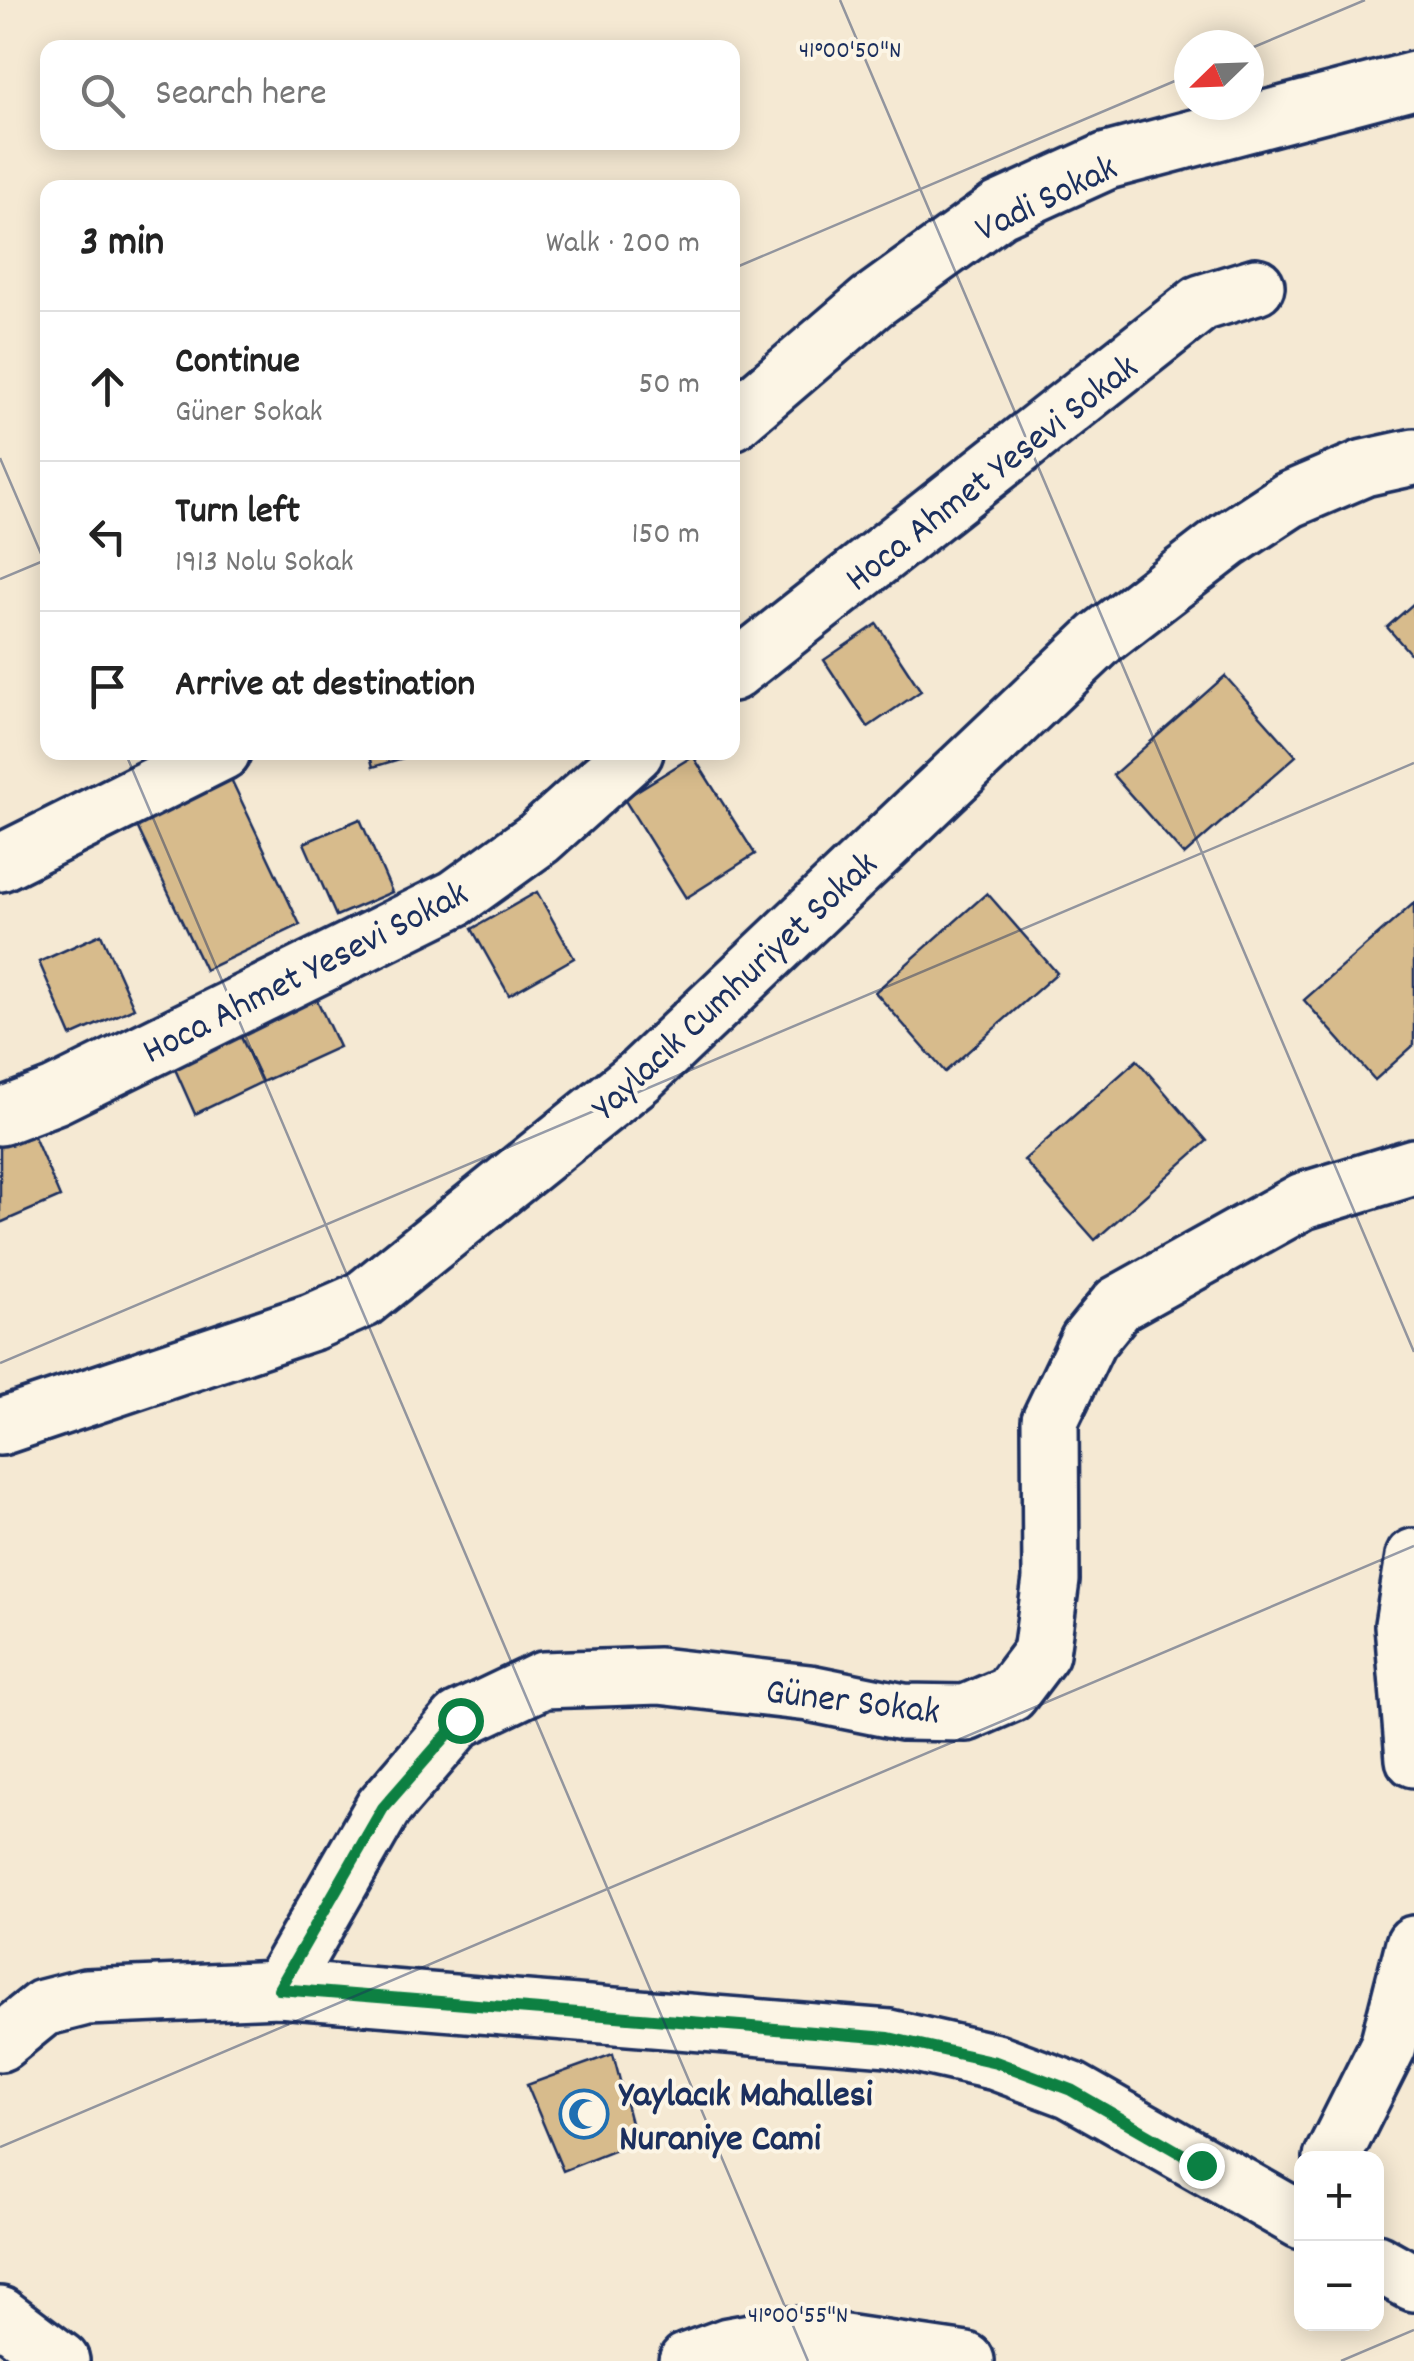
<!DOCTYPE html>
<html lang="en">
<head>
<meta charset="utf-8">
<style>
  :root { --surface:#fff; --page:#f2f2f2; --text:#222; --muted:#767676; --line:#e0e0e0 }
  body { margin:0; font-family:Dekko,sans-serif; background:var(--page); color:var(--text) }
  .controls { position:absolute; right:30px; bottom:30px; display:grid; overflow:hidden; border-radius:20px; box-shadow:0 5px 25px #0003 }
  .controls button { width:90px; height:90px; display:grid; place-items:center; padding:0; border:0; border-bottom:2px solid var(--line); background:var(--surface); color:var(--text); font:50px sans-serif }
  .compass { position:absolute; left:1174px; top:30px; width:90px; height:90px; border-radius:50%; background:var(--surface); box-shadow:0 5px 25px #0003; rotate:247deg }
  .stop { position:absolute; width:30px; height:30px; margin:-22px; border:8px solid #0b8043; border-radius:50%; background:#fff }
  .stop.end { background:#0b8043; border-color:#fff; box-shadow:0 2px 10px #0008 }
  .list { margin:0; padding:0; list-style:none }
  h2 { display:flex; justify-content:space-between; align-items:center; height:130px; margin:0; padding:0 40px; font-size:42px }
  h2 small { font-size:32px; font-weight:400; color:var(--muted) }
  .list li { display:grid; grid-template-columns:65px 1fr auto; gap:30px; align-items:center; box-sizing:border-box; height:150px; padding:0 40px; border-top:2px solid var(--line) }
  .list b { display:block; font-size:38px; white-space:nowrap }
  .list p { margin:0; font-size:32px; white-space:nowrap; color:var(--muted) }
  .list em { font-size:32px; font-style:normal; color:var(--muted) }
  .icon { flex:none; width:55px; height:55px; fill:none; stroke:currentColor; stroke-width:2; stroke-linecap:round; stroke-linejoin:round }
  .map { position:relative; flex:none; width:1414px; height:2361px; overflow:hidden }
  .search { position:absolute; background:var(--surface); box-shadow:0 5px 25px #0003; left:40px; top:40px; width:700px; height:110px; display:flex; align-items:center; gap:25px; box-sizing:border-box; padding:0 35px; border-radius:20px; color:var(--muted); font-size:38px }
  .panel { position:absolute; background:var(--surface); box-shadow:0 5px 25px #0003; left:40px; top:180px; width:700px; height:580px; border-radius:20px }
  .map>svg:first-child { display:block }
</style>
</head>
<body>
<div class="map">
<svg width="1414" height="2361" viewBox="0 0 1414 2361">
  <rect width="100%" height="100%" fill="#f5e9d3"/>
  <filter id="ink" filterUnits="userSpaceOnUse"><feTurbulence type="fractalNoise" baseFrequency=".01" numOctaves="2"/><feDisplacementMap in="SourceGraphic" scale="20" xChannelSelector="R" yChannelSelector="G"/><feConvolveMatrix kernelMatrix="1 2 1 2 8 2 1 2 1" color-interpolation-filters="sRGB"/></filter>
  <g filter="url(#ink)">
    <g fill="#d7bb8c" stroke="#1b2f5e" stroke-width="2.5">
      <polygon points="1414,603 1414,658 1387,627"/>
      <polygon points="877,624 921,691 868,727 824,660"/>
      <polygon points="1225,676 1296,756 1184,855 1113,775"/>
      <polygon points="369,752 423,752 373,767"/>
      <polygon points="693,756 755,854 686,898 624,799"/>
      <polygon points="231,779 300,925 205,970 136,824"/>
      <polygon points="360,819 392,892 336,916 304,843"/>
      <polygon points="537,892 574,958 509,995 472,929"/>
      <polygon points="987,893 1057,973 945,1072 875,992"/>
      <polygon points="1414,903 1414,1045 1375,1080 1304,1000"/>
      <polygon points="101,934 134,1008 71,1036 39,962"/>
      <polygon points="310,985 339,1047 262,1082 233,1020"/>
      <polygon points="233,1020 262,1082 195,1114 167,1051"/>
      <polygon points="1137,1060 1207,1141 1095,1240 1024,1160"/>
      <polygon points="30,1127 60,1197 0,1223 0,1140"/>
      <polygon points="613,2054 636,2142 563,2171 527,2085"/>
    </g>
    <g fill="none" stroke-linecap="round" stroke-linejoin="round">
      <g stroke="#1b2f5e" stroke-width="62">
        <g id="minor">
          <polyline points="732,422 872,302 999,210 1107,161 1414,80"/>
          <polyline points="732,673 1201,303 1256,286"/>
          <polyline points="0,863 222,752"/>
          <polyline points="0,1117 55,1096 456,898 539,838 635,752"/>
          <polyline points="0,1427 312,1322 362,1300 640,1076 1101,638 1228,540 1289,500 1364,468 1414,457"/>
          <polyline points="1414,1557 1403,1625 1414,1759"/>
          <polyline points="279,1989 383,1808 459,1720 543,1680 659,1676 809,1693 903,1712 966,1713 1010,1694 1041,1653 1051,1580 1050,1420 1088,1341 1118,1304 1303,1201 1414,1167"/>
          <polyline points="0,2043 43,2008 86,1997 279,1989 889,2038 996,2062 1071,2090 1302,2221"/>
          <polyline points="1332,2158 1388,2046 1414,1944"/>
          <polyline points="1376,2262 1414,2283"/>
          <polyline points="0,2315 61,2361"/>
          <polyline points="687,2361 728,2346 790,2335 966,2361"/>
        </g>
      </g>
      <use href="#minor" stroke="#fcf5e5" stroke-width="55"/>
    </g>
  </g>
  <g fill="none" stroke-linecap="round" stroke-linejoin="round" filter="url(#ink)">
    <polyline stroke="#0b8043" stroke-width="12" points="460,1720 383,1808 279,1989 889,2038 996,2062 1071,2090 1201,2165"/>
  </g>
  <path fill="none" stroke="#1b2f5e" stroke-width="2.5" stroke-opacity="0.45" d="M 840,0 L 1414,1352M 1249,49 L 1365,0M 732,269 L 1189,75M 0,458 L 48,570M 0,579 L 48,559M 125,752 L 808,2361M 0,1363 L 1414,763M 0,2147 L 1414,1546M 1341,2361 L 1414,2330"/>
  <defs>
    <g id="mosque-ring" transform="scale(2.5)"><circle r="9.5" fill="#fcf5e5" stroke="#1f6fb2" stroke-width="1.5"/><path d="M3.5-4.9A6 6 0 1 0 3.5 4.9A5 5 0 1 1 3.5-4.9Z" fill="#1f6fb2"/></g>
  </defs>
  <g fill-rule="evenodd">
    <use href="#mosque-ring" x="584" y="2114"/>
  </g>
  <g text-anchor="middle" stroke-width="8" stroke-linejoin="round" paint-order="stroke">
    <g font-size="38" fill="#1b2f5e" stroke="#fcf5e5">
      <text transform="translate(1045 196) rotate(-26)" y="13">Vadi Sokak</text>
      <text transform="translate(990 471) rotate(-38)" y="13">Hoca Ahmet Yesevi Sokak</text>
      <text transform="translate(304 970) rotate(-27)" y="13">Hoca Ahmet Yesevi Sokak</text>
      <text transform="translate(733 984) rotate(-43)" y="13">Yaylacık Cumhuriyet Sokak</text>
      <text transform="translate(853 1699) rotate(7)" y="13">Güner Sokak</text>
    </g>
    <g font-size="38" font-weight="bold" fill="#1b2f5e" stroke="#fcf5e5" text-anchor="start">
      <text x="619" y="2105">Yaylacık Mahallesi<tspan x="619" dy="44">Nuraniye Cami</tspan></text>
    </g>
  </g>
  <g font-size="25" text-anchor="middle" fill="#1b2f5e" stroke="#fcf5e5" stroke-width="8" stroke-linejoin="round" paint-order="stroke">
    <text x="850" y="57">41°00'50"N</text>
    <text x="798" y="2322">41°00'55"N</text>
  </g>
</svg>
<div class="controls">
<button>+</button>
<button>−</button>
</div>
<svg class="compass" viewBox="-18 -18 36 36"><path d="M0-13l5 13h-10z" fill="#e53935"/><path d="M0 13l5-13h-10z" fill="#767676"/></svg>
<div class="stop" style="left:460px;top:1720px"></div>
<div class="stop end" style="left:1201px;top:2165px"></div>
<div class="search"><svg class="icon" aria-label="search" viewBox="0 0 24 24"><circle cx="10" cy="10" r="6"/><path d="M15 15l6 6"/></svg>Search here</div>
<section class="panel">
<h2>3 min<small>Walk · 200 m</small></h2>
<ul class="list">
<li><svg class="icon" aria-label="ahead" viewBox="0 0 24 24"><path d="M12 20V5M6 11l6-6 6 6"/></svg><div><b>Continue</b><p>Güner Sokak</p></div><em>50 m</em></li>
<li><svg class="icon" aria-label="left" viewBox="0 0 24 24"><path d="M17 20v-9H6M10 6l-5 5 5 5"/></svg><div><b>Turn left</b><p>1913 Nolu Sokak</p></div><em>150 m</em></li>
<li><svg class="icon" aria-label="arrive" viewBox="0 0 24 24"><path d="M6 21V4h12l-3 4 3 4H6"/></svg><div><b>Arrive at destination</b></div></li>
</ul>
</section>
</div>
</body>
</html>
